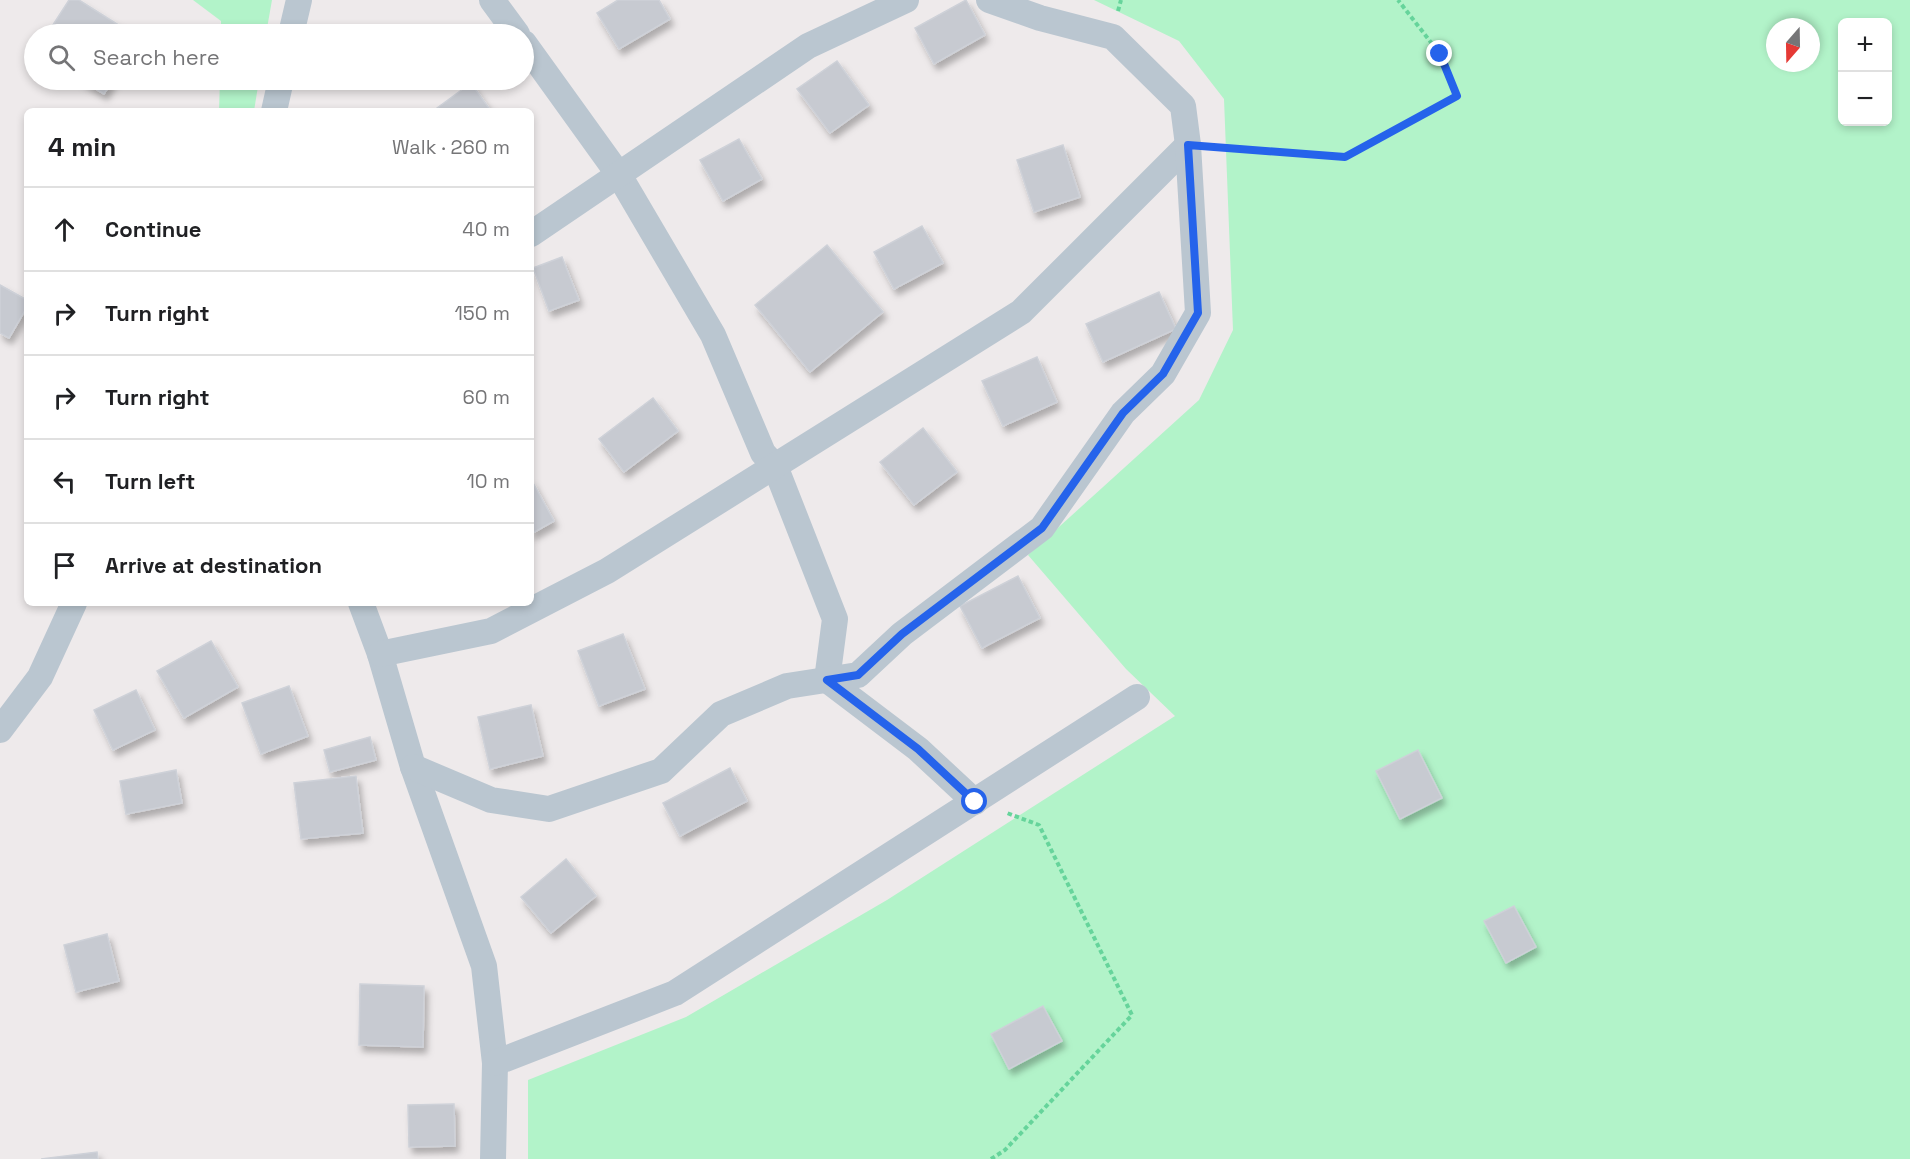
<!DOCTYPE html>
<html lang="en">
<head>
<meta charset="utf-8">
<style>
  :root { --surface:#fff; --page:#f6f6f6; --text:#202124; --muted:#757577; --line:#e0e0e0 }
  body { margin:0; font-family:"Space Grotesk",sans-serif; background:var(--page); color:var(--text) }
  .controls { position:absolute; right:18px; top:18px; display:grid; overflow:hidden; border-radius:9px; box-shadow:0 3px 9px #0003 }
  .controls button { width:54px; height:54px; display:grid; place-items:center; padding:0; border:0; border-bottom:2px solid var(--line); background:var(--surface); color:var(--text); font:30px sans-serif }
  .compass { position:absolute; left:1766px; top:18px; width:54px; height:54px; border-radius:50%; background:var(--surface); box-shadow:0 3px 9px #0003; rotate:200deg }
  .stop { position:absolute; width:18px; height:18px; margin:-14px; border:4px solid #2563eb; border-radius:50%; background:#fff }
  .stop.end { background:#2563eb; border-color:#fff; box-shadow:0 2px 6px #0008 }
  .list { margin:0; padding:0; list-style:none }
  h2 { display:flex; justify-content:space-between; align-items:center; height:78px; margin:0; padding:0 24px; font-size:26px }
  h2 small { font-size:20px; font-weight:400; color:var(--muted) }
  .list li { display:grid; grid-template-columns:39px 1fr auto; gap:18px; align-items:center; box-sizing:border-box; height:84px; padding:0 24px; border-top:2px solid var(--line) }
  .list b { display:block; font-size:22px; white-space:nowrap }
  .list em { font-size:20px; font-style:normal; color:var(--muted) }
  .icon { flex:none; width:33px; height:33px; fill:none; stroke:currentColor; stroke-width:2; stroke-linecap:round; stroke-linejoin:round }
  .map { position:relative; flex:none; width:1910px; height:1159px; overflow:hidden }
  .search { position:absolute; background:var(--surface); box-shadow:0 3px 9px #0003; left:24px; top:24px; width:510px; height:66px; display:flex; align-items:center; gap:15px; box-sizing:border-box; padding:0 21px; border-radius:33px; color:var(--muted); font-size:22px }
  .panel { position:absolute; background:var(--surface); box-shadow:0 3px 9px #0003; left:24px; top:108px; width:510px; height:498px; border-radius:9px }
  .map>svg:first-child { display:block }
</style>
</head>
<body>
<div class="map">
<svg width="1910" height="1159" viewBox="0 0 1910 1159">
  <defs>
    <filter id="shadow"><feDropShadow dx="3.5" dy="6" stdDeviation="3" flood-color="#0004"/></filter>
  </defs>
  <rect width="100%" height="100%" fill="#eeeaeb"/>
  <g fill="#b2f3c9" fill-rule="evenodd">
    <polygon points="193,0 272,0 266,34 221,34 221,21"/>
    <path d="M 1094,0 L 1910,0 L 1910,1159 L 528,1159 L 528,1080 L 686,1017 L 887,900 L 1175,716 L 1126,669 L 1028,555 L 1199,400 L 1233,330 L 1224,99 L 1179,41 ZM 1842,22 L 1888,22 L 1888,122 L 1842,122 ZM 1775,27 L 1811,27 L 1811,63 L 1775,63 Z"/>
    <polygon points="220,80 259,80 254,111 219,111"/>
  </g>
  <g fill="#c7cad1" stroke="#ced1d8" stroke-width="1.5" filter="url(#shadow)">
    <polygon points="69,0 79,0 133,34 47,34"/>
    <polygon points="618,0 659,0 670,19 619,49 597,13"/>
    <polygon points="966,0 985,35 934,64 915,28"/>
    <polygon points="837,61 869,105 830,133 797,89"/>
    <polygon points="81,80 113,80 104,94"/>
    <polygon points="471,83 491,111 433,111"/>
    <polygon points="739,139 762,179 723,201 700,160"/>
    <polygon points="1063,145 1080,197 1034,212 1017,160"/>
    <polygon points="922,226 943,263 894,289 874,252"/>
    <polygon points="827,245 883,312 810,372 755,305"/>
    <polygon points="562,257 579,300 549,311 533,268"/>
    <polygon points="0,285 27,300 27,307 9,338 0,333"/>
    <polygon points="1159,292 1176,329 1103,362 1086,324"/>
    <polygon points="1037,357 1057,402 1003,426 982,381"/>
    <polygon points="653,398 678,431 624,472 599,439"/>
    <polygon points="923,428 957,472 914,505 880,462"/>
    <polygon points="531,479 554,521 531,534"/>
    <polygon points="1018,576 1040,618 982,648 960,606"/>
    <polygon points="623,634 645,689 599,706 578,651"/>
    <polygon points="211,641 238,687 184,718 157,671"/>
    <polygon points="289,686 308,736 261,754 242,703"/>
    <polygon points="136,690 155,730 113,750 94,710"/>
    <polygon points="531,705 543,756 490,769 478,717"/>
    <polygon points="370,737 376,760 330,772 324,750"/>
    <polygon points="1418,750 1442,798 1400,819 1376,771"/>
    <polygon points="730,768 747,801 680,836 663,803"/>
    <polygon points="176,770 182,803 126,814 120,781"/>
    <polygon points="356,776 363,833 301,839 294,783"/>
    <polygon points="566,859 596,896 551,933 521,897"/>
    <polygon points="1514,906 1536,947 1506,963 1484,921"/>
    <polygon points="107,934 119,981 76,992 64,945"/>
    <polygon points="360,984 424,986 423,1047 359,1045"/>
    <polygon points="1043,1006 1062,1041 1009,1069 991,1034"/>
    <polygon points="454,1104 455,1146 409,1147 408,1105"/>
    <polygon points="97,1152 98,1159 41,1159"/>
  </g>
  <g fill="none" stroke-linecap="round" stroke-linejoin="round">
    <g stroke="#66d49b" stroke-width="4" stroke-dasharray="4.5 3" stroke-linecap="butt">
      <polyline points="1118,11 1121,0"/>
      <polyline points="1216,147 1345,157 1457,96 1440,54 1398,0"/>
      <polyline points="991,1159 1005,1150 1132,1015 1039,825 1007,813"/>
    </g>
    <g stroke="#bac6d0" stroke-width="26">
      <polyline points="492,0 517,34"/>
      <polyline points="291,34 299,0"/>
      <polyline points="524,43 619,175 713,335 763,453 775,466 835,619 827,680 918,749 975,802"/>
      <polyline points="274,111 281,80"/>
      <polyline points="531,234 808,46 906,0"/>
      <polyline points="361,603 380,654 413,767 484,966 495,1063 493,1159"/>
      <polyline points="380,654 491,631 607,571 1021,312 1188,145"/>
      <polyline points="0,730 40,677 74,603"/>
      <polyline points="413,767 491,800 549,809 661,771 721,714 787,686 858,675 902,634 1042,528 1123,413 1163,374 1198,313 1188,145 1183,106 1113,37 1040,18 989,0"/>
      <polyline points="495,1063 675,993 1137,697"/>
    </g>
  </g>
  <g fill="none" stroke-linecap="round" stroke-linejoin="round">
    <polyline stroke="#2563eb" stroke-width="8" points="975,802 918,749 827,680 858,675 902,634 1042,528 1123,413 1163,374 1198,313 1188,145 1345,157 1457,96 1440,54"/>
  </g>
</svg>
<div class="controls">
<button>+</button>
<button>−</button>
</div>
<svg class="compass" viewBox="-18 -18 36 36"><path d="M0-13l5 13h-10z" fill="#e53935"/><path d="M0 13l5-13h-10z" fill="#757577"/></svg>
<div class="stop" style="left:975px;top:802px"></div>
<div class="stop end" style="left:1440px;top:54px"></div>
<div class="search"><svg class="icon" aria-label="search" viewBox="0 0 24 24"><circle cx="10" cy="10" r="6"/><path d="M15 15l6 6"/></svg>Search here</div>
<section class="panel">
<h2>4 min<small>Walk · 260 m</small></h2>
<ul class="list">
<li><svg class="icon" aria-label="ahead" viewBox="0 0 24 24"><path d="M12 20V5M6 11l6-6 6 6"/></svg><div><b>Continue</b></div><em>40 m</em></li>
<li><svg class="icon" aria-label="right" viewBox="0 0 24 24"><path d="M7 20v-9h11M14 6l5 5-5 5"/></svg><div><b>Turn right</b></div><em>150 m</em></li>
<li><svg class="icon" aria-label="right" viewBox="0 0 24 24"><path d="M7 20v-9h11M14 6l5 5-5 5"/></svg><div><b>Turn right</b></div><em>60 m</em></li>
<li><svg class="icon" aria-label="left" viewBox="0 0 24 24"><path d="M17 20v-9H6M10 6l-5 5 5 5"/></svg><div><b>Turn left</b></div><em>10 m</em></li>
<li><svg class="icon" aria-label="arrive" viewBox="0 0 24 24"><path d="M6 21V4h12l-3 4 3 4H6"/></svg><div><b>Arrive at destination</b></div></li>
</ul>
</section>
</div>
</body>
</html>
